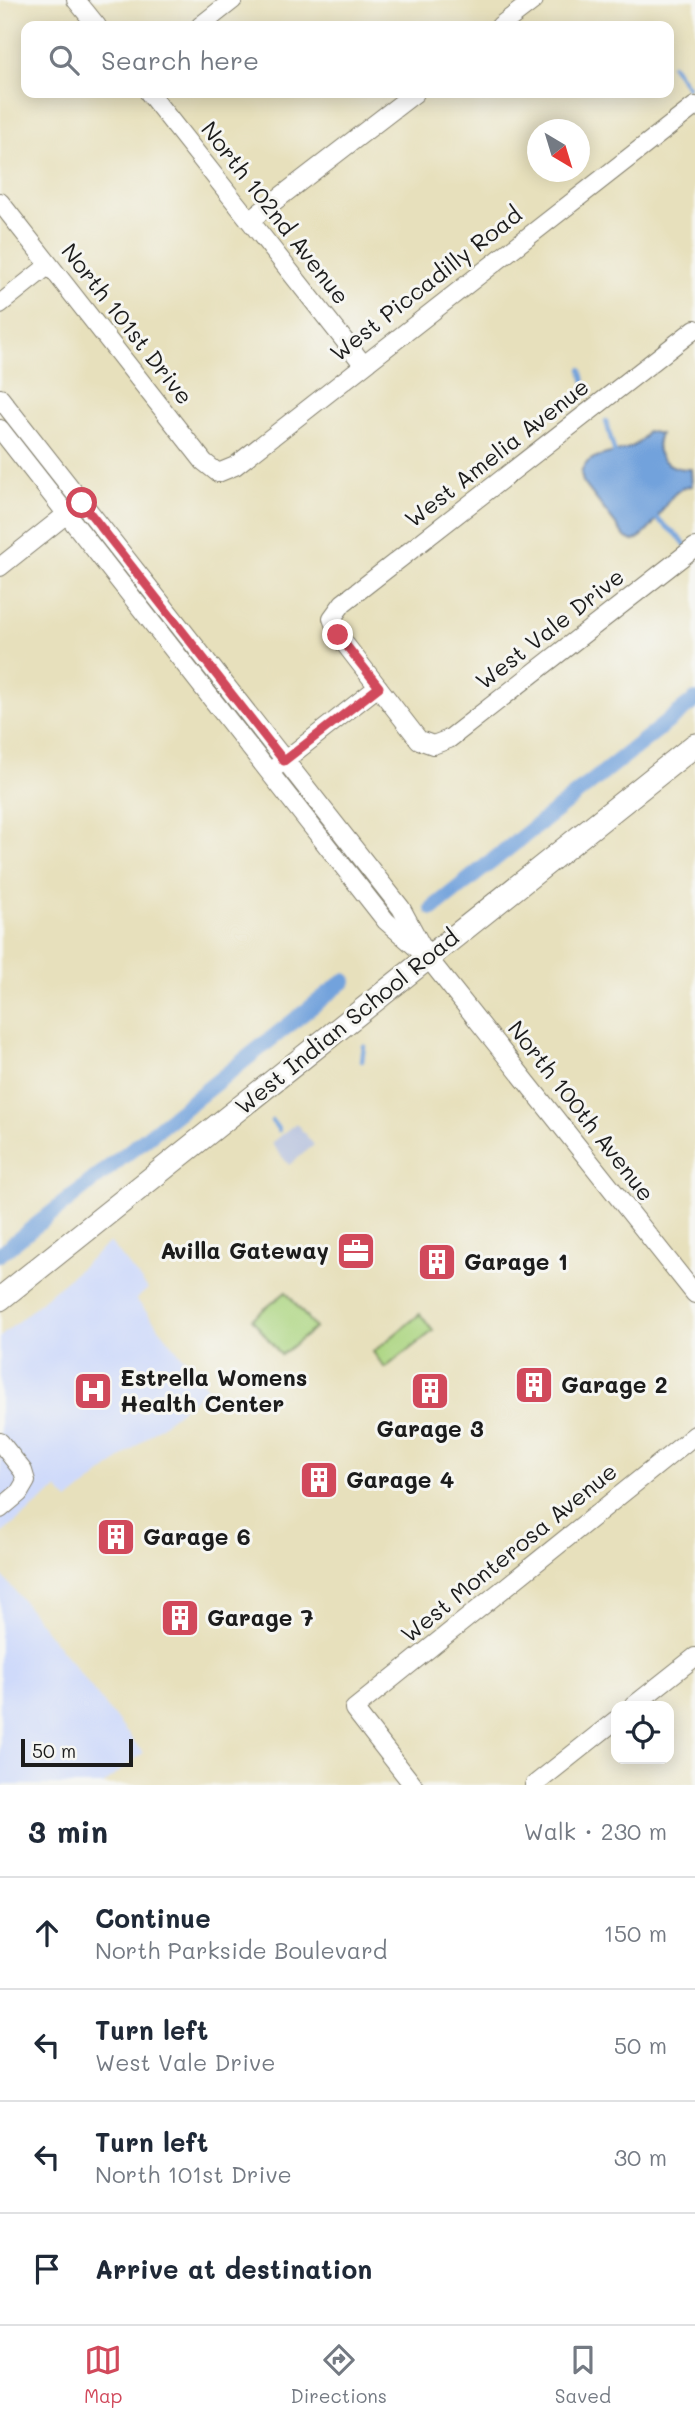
<!DOCTYPE html>
<html lang="en">
<head>
<meta charset="utf-8">
<style>
  :root { --surface:#fff; --page:#f6f6f7; --text:#1f2937; --muted:#747a83; --line:#e0e1e3; --accent:#d1495b }
  body { margin:0; font-family:Mali,sans-serif; background:var(--page); color:var(--text) }
  .controls { position:absolute; right:21px; bottom:21px; display:grid; overflow:hidden; border-radius:14px; box-shadow:0 4px 18px #0003 }
  .controls button { width:63px; height:63px; display:grid; place-items:center; padding:0; border:0; border-bottom:2px solid var(--line); background:var(--surface); color:var(--text); font:35px sans-serif }
  .compass { position:absolute; left:527px; top:119px; width:63px; height:63px; border-radius:50%; background:var(--surface); box-shadow:0 4px 18px #0003; rotate:142deg }
  .scale { position:absolute; left:21px; bottom:18px; width:112px; box-sizing:border-box; padding-left:7px; border:4px solid #1c1c1c; border-top:0; font-size:19px; line-height:24px; white-space:nowrap; color:#1c1c1c; -webkit-text-stroke:5px #f6f6f2; paint-order:stroke }
  .stop { position:absolute; width:21px; height:21px; margin:-16px; border:5px solid #d1495b; border-radius:50%; background:#fff }
  .stop.end { background:#d1495b; border-color:#fff; box-shadow:0 2px 7px #0008 }
  .list { margin:0; padding:0; list-style:none }
  h2 { display:flex; justify-content:space-between; align-items:center; height:91px; margin:0; padding:0 28px; font-size:30px }
  h2 small { font-size:23px; font-weight:400; color:var(--muted) }
  .list li { display:grid; grid-template-columns:46px 1fr auto; gap:21px; align-items:center; box-sizing:border-box; height:112px; padding:0 28px; border-top:2px solid var(--line) }
  .list b { display:block; font-size:26px; white-space:nowrap }
  .list p { margin:0; font-size:23px; white-space:nowrap; color:var(--muted) }
  .list em { font-size:23px; font-style:normal; color:var(--muted) }
  .icon { flex:none; width:38px; height:38px; fill:none; stroke:currentColor; stroke-width:2; stroke-linecap:round; stroke-linejoin:round }
  .map { position:relative; flex:none; width:695px; height:1785px; overflow:hidden }
  .search { position:absolute; background:var(--surface); box-shadow:0 4px 18px #0003; left:21px; right:21px; top:21px; height:77px; display:flex; align-items:center; gap:18px; box-sizing:border-box; padding:0 24px; border-radius:14px; color:var(--muted); font-size:26px }
  .sheet { height:539px; background:var(--surface) }
  nav { display:flex; justify-content:space-around; align-items:center; box-sizing:border-box; height:98px; border-top:2px solid var(--line); background:var(--surface); font-size:19px; color:var(--muted) }
  nav a { display:grid; justify-items:center; gap:4px }
  nav .on { color:var(--accent) }
  .map>svg:first-child { display:block }
</style>
</head>
<body>
<div class="map">
<svg width="695" height="1785" viewBox="0 0 695 1785">
  <rect width="100%" height="100%" fill="#f6f6f2"/>
  <filter id="ink" filterUnits="userSpaceOnUse"><feTurbulence type="fractalNoise" baseFrequency=".0143" numOctaves="2"/><feDisplacementMap in="SourceGraphic" scale="14" xChannelSelector="R" yChannelSelector="G"/><feConvolveMatrix kernelMatrix="1 2 1 2 8 2 1 2 1" color-interpolation-filters="sRGB"/></filter>
  <filter id="wash" filterUnits="userSpaceOnUse"><feTurbulence type="fractalNoise" baseFrequency=".00686" numOctaves="4" result="noise"/><feDisplacementMap in="SourceGraphic" scale="28" xChannelSelector="R" yChannelSelector="G"/><feGaussianBlur stdDeviation="1.57" result="paint"/><feColorMatrix in="noise" values="0 0 0 0 0 0 0 0 0 0 0 0 0 0 0 0 0 1.4 0 .05"/><feComposite in="paint" operator="in"/></filter>
  <g filter="url(#wash)">
    <rect width="100%" height="100%" fill="#e7e0bc"/>
    <g fill="#cfdafa">
      <polygon points="110,1242 148,1289 136,1299 208,1388 68,1501 57,1489 0,1535 0,1337"/>
      <polygon points="0,1572 143,1753 103,1785 0,1785"/>
    </g>
    <polygon fill="#bac4de" points="296,1123 314,1145 289,1165 271,1143"/>
    <g fill="#acd581" stroke="#64784e" stroke-width="2">
      <polygon points="286,1292 315,1328 281,1355 252,1319"/>
      <polygon points="420,1314 433,1331 385,1368 373,1352"/>
    </g>
    <path fill="#72a2dc" stroke="#475f7c" stroke-width="2" d="M 647,431 L 660,434 C 650,457 670,470 691,469 L 692,486 C 665,486 660,531 633,541 L 626,538 L 583,482 L 581,473 C 589,444 634,462 647,431 Z"/>
    <g fill="none" stroke-linecap="round" stroke-linejoin="round">
      <g stroke="#72a2dc" stroke-width="4.5">
        <polyline points="672,65 687,87"/>
        <polyline points="581,369 587,394"/>
        <polyline points="606,421 616,457"/>
        <polyline points="655,517 680,538 688,548"/>
        <polyline points="362,1061 364,1046"/>
        <polyline points="272,1121 279,1130"/>
      </g>
      <g stroke="#72a2dc" stroke-width="16">
        <polyline points="433,908 695,700"/>
        <polyline points="0,1254 344,981"/>
      </g>
    </g>
  </g>
  <g filter="url(#ink)">
    <g fill="none" stroke-linecap="round" stroke-linejoin="round">
      <g stroke="#827e6c" stroke-width="20">
        <g id="minor">
          <polyline points="76,0 97,26"/>
          <polyline points="200,26 233,0"/>
          <polyline points="500,26 534,0"/>
          <polyline points="149,93 363,364"/>
          <polyline points="0,202 204,462 218,473 235,466 695,106"/>
          <polyline points="250,220 415,93"/>
          <polyline points="0,304 49,265"/>
          <polyline points="695,329 343,603 332,618 338,635 419,740 433,745 449,739 695,547"/>
          <polyline points="0,398 401,908 428,958 695,1294"/>
          <polyline points="0,429 386,921 418,949"/>
          <polyline points="0,567 73,509"/>
          <polyline points="276,767 378,687"/>
          <polyline points="0,1442 23,1471 26,1481 19,1493 0,1509"/>
          <polyline points="633,1706 695,1657"/>
          <polyline points="413,1785 354,1709 695,1435"/>
          <polyline points="534,1785 616,1720"/>
        </g>
      </g>
      <g stroke="#827e6c" stroke-width="25">
        <polyline id="major" points="0,1299 695,745"/>
      </g>
      <use href="#minor" stroke="#fff" stroke-width="18"/>
      <use href="#major" stroke="#fff" stroke-width="23"/>
    </g>
  </g>
  <g fill="none" stroke-linecap="round" stroke-linejoin="round" filter="url(#ink)">
    <polyline stroke="#d1495b" stroke-width="9" points="82,503 284,761 379,687 338,635"/>
  </g>
  <defs>
    <g id="office-square" transform="scale(2.0125)"><rect x="-9" y="-9" width="18" height="18" rx="4" fill="#d1495b" stroke="#f6f6f2"/><path d="M-6-3h4V-5.5h4V-3h4V5H-6ZM-1-4.5V-3h2v-1.5ZM-6 0V1H6V0Z" fill="#fff"/></g>
    <g id="building-square" transform="scale(2.0125)"><rect x="-9" y="-9" width="18" height="18" rx="4" fill="#d1495b" stroke="#f6f6f2"/><path d="M-4-6H4V6H1V3H-1V6H-4ZM-2.5-4.3h1.7v1.8h-1.7ZM.8-4.3h1.7v1.8H.8ZM-2.5-1h1.7V.8h-1.7ZM.8-1h1.7V.8H.8Z" fill="#fff"/></g>
    <g id="hospital-square" transform="scale(2.0125)"><rect x="-9" y="-9" width="18" height="18" rx="4" fill="#d1495b" stroke="#f6f6f2"/><path d="M-5-5h3v3.5h4V-5h3V5h-3V1.5h-4V5h-3Z" fill="#fff"/></g>
  </defs>
  <g fill-rule="evenodd">
    <use href="#office-square" x="356" y="1251"/>
    <use href="#building-square" x="437" y="1262"/>
    <use href="#building-square" x="534" y="1385"/>
    <use href="#hospital-square" x="93" y="1391"/>
    <use href="#building-square" x="430" y="1391"/>
    <use href="#building-square" x="319" y="1480"/>
    <use href="#building-square" x="116" y="1537"/>
    <use href="#building-square" x="180" y="1618"/>
  </g>
  <g text-anchor="middle" stroke-width="6" stroke-linejoin="round" paint-order="stroke">
    <g font-size="23" fill="#1c1c1c" stroke="#f6f6f2">
      <text transform="translate(275 213) rotate(52)" y="8">North 102nd Avenue</text>
      <text transform="translate(426 284) rotate(-38)" y="8">West Piccadilly Road</text>
      <text transform="translate(127 324) rotate(52)" y="8">North 101st Drive</text>
      <text transform="translate(497 453) rotate(-38)" y="8">West Amelia Avenue</text>
      <text transform="translate(550 629) rotate(-38)" y="8">West Vale Drive</text>
      <text transform="translate(347 1022) rotate(-39)" y="8">West Indian School Road</text>
      <text transform="translate(581 1111) rotate(52)" y="8">North 100th Avenue</text>
      <text transform="translate(509 1553) rotate(-39)" y="8">West Monterosa Avenue</text>
    </g>
    <g font-size="23" font-weight="bold" fill="#1c1c1c" stroke="#f6f6f2" text-anchor="start">
      <text x="329" y="1259" text-anchor="end">Avilla Gateway</text>
      <text x="464" y="1270">Garage 1</text>
      <text x="120" y="1386">Estrella Womens<tspan x="120" dy="26">Health Center</tspan></text>
      <text x="561" y="1393">Garage 2</text>
      <text x="430" y="1437" text-anchor="middle">Garage 3</text>
      <text x="346" y="1488">Garage 4</text>
      <text x="143" y="1545">Garage 6</text>
      <text x="207" y="1626">Garage 7</text>
    </g>
  </g>
</svg>
<div class="controls">
<button><svg class="icon" aria-label="locate" viewBox="0 0 24 24"><circle cx="12" cy="12" r="6"/><path d="M12 2v4M12 18v4M2 12h4M18 12h4"/></svg></button>
</div>
<svg class="compass" viewBox="-18 -18 36 36"><path d="M0-13l5 13h-10z" fill="#e53935"/><path d="M0 13l5-13h-10z" fill="#747a83"/></svg>
<div class="scale">50 m</div>
<div class="stop" style="left:82px;top:503px"></div>
<div class="stop end" style="left:338px;top:635px"></div>
<div class="search"><svg class="icon" aria-label="search" viewBox="0 0 24 24"><circle cx="10" cy="10" r="6"/><path d="M15 15l6 6"/></svg>Search here</div>
</div>
<section class="sheet">
<h2>3 min<small>Walk · 230 m</small></h2>
<ul class="list">
<li><svg class="icon" aria-label="ahead" viewBox="0 0 24 24"><path d="M12 20V5M6 11l6-6 6 6"/></svg><div><b>Continue</b><p>North Parkside Boulevard</p></div><em>150 m</em></li>
<li><svg class="icon" aria-label="left" viewBox="0 0 24 24"><path d="M17 20v-9H6M10 6l-5 5 5 5"/></svg><div><b>Turn left</b><p>West Vale Drive</p></div><em>50 m</em></li>
<li><svg class="icon" aria-label="left" viewBox="0 0 24 24"><path d="M17 20v-9H6M10 6l-5 5 5 5"/></svg><div><b>Turn left</b><p>North 101st Drive</p></div><em>30 m</em></li>
<li><svg class="icon" aria-label="arrive" viewBox="0 0 24 24"><path d="M6 21V4h12l-3 4 3 4H6"/></svg><div><b>Arrive at destination</b></div></li>
</ul>
</section>
<nav>
<a class="on"><svg class="icon" aria-label="map" viewBox="0 0 24 24"><path d="M3 6l6-2 6 2 6-2v14l-6 2-6-2-6 2zM9 4v14M15 6v14"/></svg>Map</a>
<a><svg class="icon" aria-label="directions" viewBox="0 0 24 24"><path d="M12 3l9 9-9 9-9-9zM9 14v-3h6M13 9l2 2-2 2"/></svg>Directions</a>
<a><svg class="icon" aria-label="saved" viewBox="0 0 24 24"><path d="M7 4h10v16l-5-4-5 4z"/></svg>Saved</a>
</nav>
</body>
</html>
